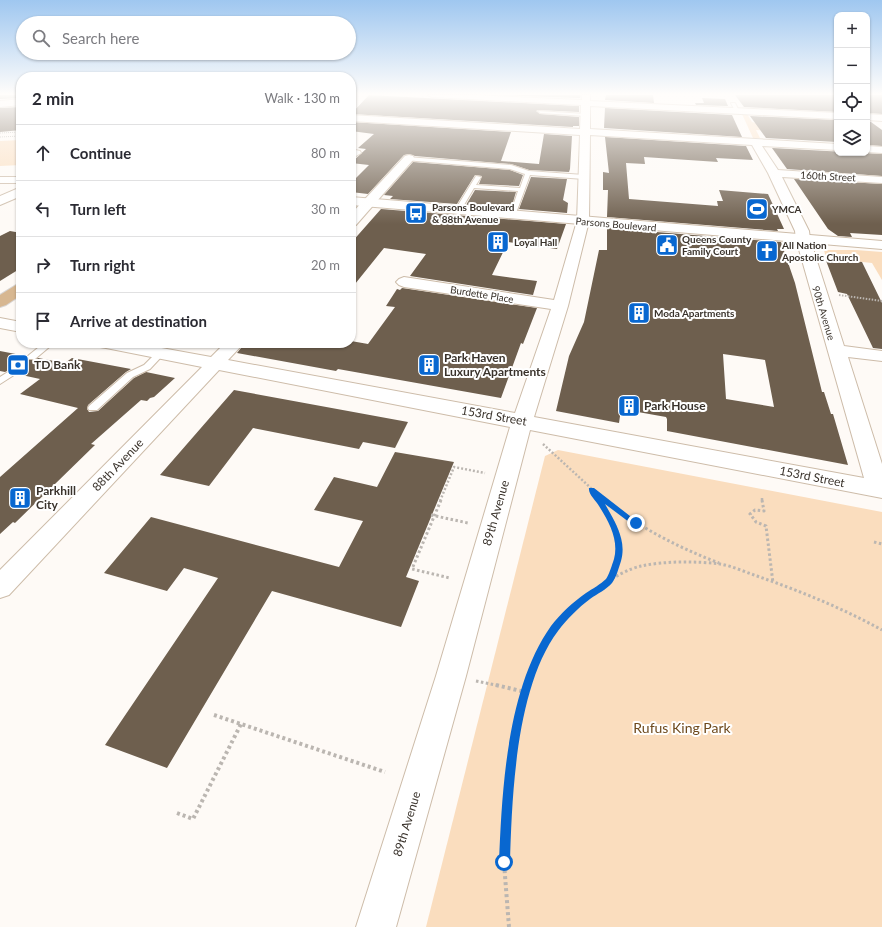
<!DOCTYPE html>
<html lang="en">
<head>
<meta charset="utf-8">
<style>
  :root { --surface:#fff; --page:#f2f2f3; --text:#2b2b33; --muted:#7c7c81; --line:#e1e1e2 }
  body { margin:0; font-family:Lato,sans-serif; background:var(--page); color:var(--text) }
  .controls { position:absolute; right:12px; top:12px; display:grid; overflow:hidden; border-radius:8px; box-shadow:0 1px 3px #0004 }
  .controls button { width:36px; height:36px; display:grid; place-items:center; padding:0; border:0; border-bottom:1px solid var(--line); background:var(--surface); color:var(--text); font:20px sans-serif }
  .stop { position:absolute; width:12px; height:12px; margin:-9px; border:3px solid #0867d0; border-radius:50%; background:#fff }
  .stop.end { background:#0867d0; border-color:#fff; box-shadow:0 1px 4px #0008 }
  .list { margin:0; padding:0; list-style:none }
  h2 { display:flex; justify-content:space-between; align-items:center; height:52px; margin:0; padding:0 16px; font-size:17px }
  h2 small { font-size:13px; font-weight:400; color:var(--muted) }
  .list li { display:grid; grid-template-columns:26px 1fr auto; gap:12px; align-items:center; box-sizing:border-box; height:56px; padding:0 16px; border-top:1px solid var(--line) }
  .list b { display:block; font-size:15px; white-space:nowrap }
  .list em { font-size:13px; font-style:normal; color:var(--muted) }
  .icon { flex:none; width:22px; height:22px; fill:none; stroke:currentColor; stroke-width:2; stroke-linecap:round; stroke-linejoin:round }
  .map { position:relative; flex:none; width:882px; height:927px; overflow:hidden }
  .search { position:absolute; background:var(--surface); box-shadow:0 1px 3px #0004; left:16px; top:16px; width:340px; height:44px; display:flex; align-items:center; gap:10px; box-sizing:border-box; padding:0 14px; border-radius:22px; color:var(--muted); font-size:15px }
  .panel { position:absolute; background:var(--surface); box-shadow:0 1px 3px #0004; left:16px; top:72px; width:340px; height:276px; border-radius:16px }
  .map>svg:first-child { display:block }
</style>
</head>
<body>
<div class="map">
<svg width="882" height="927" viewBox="0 0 882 927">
  <rect width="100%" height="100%" fill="#fefaf6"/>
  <g fill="#faddbe">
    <polygon points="742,114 747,114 752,122 791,132 756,130 760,138 753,138"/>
    <polygon points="21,140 21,165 0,166 0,141"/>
    <polygon points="824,250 856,250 882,252 882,280 872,263 826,258"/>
    <polygon points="558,450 882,512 882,927 426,927 545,456"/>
  </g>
  <g fill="#6e5f4e" fill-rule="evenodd">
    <polygon points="0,95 21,95 21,98 0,99"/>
    <polygon points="369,95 579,106 579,112 538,110 536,111 540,114 579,117 579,126 573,126 573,127 351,114"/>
    <polygon points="495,95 581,95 580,98"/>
    <polygon points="606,95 653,95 654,103 605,100"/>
    <polygon points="735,95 837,95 837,112 744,107"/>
    <polygon points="867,95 882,95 882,114 867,113"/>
    <polygon points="702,98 725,99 728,106 696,105 695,103 704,103"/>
    <polygon points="21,107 21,130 0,132 0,108"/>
    <polygon points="605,108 732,115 742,137 604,128"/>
    <polygon points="750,116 837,120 837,142 766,138"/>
    <polygon points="351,122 511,132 501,161 539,164 544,134 572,136 570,169 569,172 529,170 511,164 415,156 409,154 404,155 368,194 351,192 351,183 369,165 351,163 366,149 358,148 374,134 351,131"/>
    <polygon points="867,122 871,122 882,130 882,146 867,145"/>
    <polygon points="605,137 746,146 753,160 716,158 718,162 644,157 645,164 626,163 629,199 718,206 717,201 723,201 719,190 768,194 784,229 777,229 778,231 607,217 608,190 603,190 603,172 609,173"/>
    <polygon points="772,148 882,154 882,176 787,169"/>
    <polygon points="413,162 510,170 523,175 519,186 479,184 482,176 475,175 457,204 390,199 393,196 384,195"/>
    <polygon points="531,177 567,179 563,200 568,203 567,213 519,209"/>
    <polygon points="794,179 882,184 882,235 850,233 852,237 838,236 828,229"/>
    <polygon points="475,190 516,192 511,209 466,205"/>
    <polygon points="381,209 566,224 557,249 508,242 492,275 537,281 533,295 410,276 426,254 384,248 351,289 351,243"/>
    <path d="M 607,228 L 781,242 L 795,283 L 822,392 L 824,392 L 831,414 L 833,414 L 848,465 L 667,431 L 667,419 L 666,417 L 621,409 L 619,423 L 556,411 L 569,356 L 584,322 L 599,250 L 607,250 ZM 723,354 L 765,360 L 774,407 L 726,399 Z"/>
    <polygon points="10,231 21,233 21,268 0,281 0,236"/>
    <polygon points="825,258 862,262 882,303 882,349 873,348 847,294 838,292"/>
    <polygon points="402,288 537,308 523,344 521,343 501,398 338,369 336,371 237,353 245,343 351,343 351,341 368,344 395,307 386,306 397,289 400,290"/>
    <polygon points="0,351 26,356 26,358 29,360 35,360 38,358 65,363 72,358 131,369 126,372 88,405 87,409 89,412 98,411 134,378 146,372 175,378 154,397 150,398 147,401 141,400 91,444 95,445 15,523 13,522 0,534 0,477 78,408 20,394 40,379 17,374 17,372 11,369 5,372 0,371"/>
    <polygon points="234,390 408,422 395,448 363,442 359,449 253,428 209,486 160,475"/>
    <polygon points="395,452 454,462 406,577 419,581 401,627 272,591 167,768 105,745 218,578 184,568 167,591 104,573 151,517 339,567 363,521 314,510 334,477 377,487"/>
  </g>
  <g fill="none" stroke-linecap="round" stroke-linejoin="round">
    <g stroke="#cdbca9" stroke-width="2">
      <g id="service">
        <polygon points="731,103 735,103 739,111 735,111"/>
        <polygon points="538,111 586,114 588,115 586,116 540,113"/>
        <polygon points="407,157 511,165 529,171 584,175 587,177 584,179 530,175 515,216 510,215 518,191 474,188 461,210 458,212 455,210 476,176 481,177 476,185 520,188 525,174 510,169 405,160 404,159"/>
        <polygon points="44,343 54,343 35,359 29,359 27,357 29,355"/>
        <polygon points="161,350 165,353 150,369 133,377 97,410 89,410 88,408 89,406 127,373 144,365 158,351"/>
        <polygon points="11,370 14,371 16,373 14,375 0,384 0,377"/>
      </g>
    </g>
    <g stroke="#cdbca9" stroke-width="2">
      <g id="minor">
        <path d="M 428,95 L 472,95 L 582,100 L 582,95 L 590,95 L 590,101 L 837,113 L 837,119 L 590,106 L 590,129 L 837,144 L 837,150 L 762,146 L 778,170 L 882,177 L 882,183 L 782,177 L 809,231 L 810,239 L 844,346 L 882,351 L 882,361 L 848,357 L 882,464 L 882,498 L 530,430 L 466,676 L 396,927 L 356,927 L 436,676 L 510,427 L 219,370 L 9,595 L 0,598 L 0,570 L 202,367 L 106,348 L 100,347 L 97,343 L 134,343 L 211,357 L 225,343 L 244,343 L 228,360 L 515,413 L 551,309 L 404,287 L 399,285 L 396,282 L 399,279 L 404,277 L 554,300 L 577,221 L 580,135 L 351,121 L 351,115 L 580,129 L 581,105 L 432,97 ZM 590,135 L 752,145 L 768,173 L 795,231 L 796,239 L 864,478 L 534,417 L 568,306 L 589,221 Z"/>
        <polygon points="21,99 21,105 0,107 0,101"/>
        <polygon points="867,114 882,115 882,121 867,120"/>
        <polygon points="867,146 882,147 882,153 867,152"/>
        <polygon points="351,149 360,151 361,153 356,156 351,155"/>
        <polygon points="409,155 413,156 414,158 413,160 356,225 351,226 351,214 405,156"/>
        <polygon points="21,187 21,196 0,205 0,196"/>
        <polygon points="0,318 21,322 21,332 0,328"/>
      </g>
    </g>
    <g stroke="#cdbca9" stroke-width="2">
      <g id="tertiary">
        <rect x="0" y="177" width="21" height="6"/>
        <polygon points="351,197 882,241 882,249 351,205"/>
      </g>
    </g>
    <g stroke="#d8d6d5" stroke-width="2">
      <polygon id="primary" points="21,283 21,295 6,305 0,307 0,295 16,285"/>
    </g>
    <g stroke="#bbb6b1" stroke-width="1" stroke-dasharray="1 1" stroke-linecap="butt">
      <polyline points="0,133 21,132"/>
      <polyline points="0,137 21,136"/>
    </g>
    <polyline stroke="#bbb6b1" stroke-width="2" stroke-dasharray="1.5 1.5" stroke-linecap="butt" points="839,295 882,301"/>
    <g stroke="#bbb6b1" stroke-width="2.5" stroke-dasharray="2 2" stroke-linecap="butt">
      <polyline points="543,444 605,501"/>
      <polyline points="594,494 599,501"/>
      <polyline points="762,498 762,501"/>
      <polyline points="440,501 454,467 485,473"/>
    </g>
    <g stroke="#bbb6b1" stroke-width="3" stroke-dasharray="2.5 2.5" stroke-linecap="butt">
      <polyline points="441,500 412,569 450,578"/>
      <path d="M 598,500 C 623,533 625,542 609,580"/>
      <path d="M 604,500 C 639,527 677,547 719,563"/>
      <polyline points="762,500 764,511 755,510 750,514 756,522 766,526 773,583"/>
      <polyline points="431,515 468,523"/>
      <polyline points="874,542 882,544"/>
      <polyline points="476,681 500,686"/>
      <path d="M 527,686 C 537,663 546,639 562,619 C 577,600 618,571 641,566 C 665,561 696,561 720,564 C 732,566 745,572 757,576 C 800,591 842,608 882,630"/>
    </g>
    <g stroke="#bbb6b1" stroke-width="4" stroke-dasharray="3 3" stroke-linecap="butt">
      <polyline points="496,685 525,692"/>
      <polyline points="214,715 385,772"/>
      <polyline points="177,813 193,819 241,724"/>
      <polyline points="509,927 504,863 506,821 515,735 528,685"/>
    </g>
    <use href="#service" fill="#fff" fill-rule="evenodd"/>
    <use href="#minor" fill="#fff" fill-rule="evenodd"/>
    <use href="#tertiary" fill="#fff" fill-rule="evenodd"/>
    <use href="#primary" fill="#d7b791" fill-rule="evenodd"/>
  </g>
  <linearGradient id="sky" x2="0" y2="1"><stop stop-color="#9fc7f0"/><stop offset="0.42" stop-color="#fffdfb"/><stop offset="1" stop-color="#fffdfb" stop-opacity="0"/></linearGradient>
  <rect width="882" height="224" fill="url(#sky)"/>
  <path fill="#0867d0" d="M 589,488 L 594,488 L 639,523 L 638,525 L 633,525 L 605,504 C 615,522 627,540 621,561 C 619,567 616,578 612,583 C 607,589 597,594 590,599 C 578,608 567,619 558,631 C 516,687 512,795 510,862 L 508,866 L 504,868 L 500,866 L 499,862 C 502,789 507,688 551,626 C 561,613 573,602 586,593 C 592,589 601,584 606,579 C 609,575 612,565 614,559 C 619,540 609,522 599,506 C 596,501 588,494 589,488 Z"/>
  <defs>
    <g id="stadium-square" transform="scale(1.15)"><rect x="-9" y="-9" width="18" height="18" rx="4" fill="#0867d0" stroke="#fff"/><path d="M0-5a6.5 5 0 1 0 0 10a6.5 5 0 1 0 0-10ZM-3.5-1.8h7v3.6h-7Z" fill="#fff"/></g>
    <g id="bus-square" transform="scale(1.15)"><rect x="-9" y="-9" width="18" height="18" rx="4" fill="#0867d0" stroke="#fff"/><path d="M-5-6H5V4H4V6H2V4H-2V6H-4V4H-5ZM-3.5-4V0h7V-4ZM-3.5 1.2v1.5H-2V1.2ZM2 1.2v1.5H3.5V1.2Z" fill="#fff"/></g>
    <g id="building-square" transform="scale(1.15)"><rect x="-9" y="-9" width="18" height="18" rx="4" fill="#0867d0" stroke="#fff"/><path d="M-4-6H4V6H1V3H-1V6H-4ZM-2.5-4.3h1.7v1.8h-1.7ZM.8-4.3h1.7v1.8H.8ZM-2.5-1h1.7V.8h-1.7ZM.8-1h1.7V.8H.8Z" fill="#fff"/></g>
    <g id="civic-square" transform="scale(1.15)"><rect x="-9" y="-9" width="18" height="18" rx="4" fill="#0867d0" stroke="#fff"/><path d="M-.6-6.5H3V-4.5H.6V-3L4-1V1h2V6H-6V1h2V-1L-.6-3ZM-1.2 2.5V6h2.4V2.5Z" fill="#fff"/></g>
    <g id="church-square" transform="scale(1.15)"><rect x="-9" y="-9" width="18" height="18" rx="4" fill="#0867d0" stroke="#fff"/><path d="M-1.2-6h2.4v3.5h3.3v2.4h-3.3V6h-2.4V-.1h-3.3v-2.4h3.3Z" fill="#fff"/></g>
    <g id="bank-square" transform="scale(1.15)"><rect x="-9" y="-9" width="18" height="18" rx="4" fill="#0867d0" stroke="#fff"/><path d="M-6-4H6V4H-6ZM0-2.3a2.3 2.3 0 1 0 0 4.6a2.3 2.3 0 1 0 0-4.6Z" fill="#fff"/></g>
  </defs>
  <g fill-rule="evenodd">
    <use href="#stadium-square" x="757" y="209"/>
    <use href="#bus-square" x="416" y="213"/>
    <use href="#building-square" x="498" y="242"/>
    <use href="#civic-square" x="667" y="245"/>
    <use href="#church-square" x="767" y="251"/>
    <use href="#building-square" x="639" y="313"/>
    <use href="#bank-square" x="18" y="365"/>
    <use href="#building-square" x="429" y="365"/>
    <use href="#building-square" x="629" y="406"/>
    <use href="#building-square" x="20" y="498"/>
  </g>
  <g text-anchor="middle" stroke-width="4" stroke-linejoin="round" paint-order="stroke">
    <g font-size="10" fill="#3a332c" stroke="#fff">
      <text transform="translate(828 176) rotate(3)" y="4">160th Street</text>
      <text transform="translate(616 224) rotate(5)" y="4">Parsons Boulevard</text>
      <text transform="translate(482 294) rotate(9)" y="4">Burdette Place</text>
      <text transform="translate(824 313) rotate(73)" y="4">90th Avenue</text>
    </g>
    <g font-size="10" font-weight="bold" fill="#3a332c" stroke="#fff" text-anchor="start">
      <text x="432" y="211">Parsons Boulevard<tspan x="432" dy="12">&amp; 88th Avenue</tspan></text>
      <text x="772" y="213">YMCA</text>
      <text x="682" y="243">Queens County<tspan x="682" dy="12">Family Court</tspan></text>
      <text x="514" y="246">Loyal Hall</text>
      <text x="782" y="249">All Nation<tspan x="782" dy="12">Apostolic Church</tspan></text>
      <text x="654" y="317">Moda Apartments</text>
    </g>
    <g font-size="12" font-weight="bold" fill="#3a332c" stroke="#fff" text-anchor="start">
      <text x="444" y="362">Park Haven<tspan x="444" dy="14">Luxury Apartments</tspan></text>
      <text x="34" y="369">TD Bank</text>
      <text x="644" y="410">Park House</text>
      <text x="36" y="495">Parkhill<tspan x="36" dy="14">City</tspan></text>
    </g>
    <g font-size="12" fill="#3a332c" stroke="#fff">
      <text transform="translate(494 416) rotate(10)" y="4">153rd Street</text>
      <text transform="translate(118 465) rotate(-46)" y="4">88th Avenue</text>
      <text transform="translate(812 477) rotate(11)" y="4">153rd Street</text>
      <text transform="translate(496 513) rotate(-74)" y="4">89th Avenue</text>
      <text transform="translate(407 824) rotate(-73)" y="4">89th Avenue</text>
    </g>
    <g font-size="14" fill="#6e4a1d" stroke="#fff">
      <text x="682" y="733">Rufus King Park</text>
    </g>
  </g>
</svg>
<div class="controls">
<button>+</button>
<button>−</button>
<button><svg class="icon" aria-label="locate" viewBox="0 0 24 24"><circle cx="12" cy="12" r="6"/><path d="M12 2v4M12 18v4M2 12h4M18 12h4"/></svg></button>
<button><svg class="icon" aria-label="layers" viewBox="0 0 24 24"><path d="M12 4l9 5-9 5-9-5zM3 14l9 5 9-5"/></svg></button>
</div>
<div class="stop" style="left:504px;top:862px"></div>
<div class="stop end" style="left:636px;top:523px"></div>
<div class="search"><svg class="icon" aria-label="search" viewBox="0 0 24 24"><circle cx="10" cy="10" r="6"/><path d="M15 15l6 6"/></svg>Search here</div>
<section class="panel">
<h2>2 min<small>Walk · 130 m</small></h2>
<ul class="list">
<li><svg class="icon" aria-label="ahead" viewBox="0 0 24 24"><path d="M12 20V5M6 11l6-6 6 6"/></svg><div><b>Continue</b></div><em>80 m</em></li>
<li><svg class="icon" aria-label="left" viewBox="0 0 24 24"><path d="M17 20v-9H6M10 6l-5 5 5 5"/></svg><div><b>Turn left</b></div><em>30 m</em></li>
<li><svg class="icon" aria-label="right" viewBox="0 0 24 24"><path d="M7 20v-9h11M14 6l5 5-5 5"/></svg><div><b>Turn right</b></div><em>20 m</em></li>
<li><svg class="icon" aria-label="arrive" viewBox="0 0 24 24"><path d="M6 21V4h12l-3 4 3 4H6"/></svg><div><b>Arrive at destination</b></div></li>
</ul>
</section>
</div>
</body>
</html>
